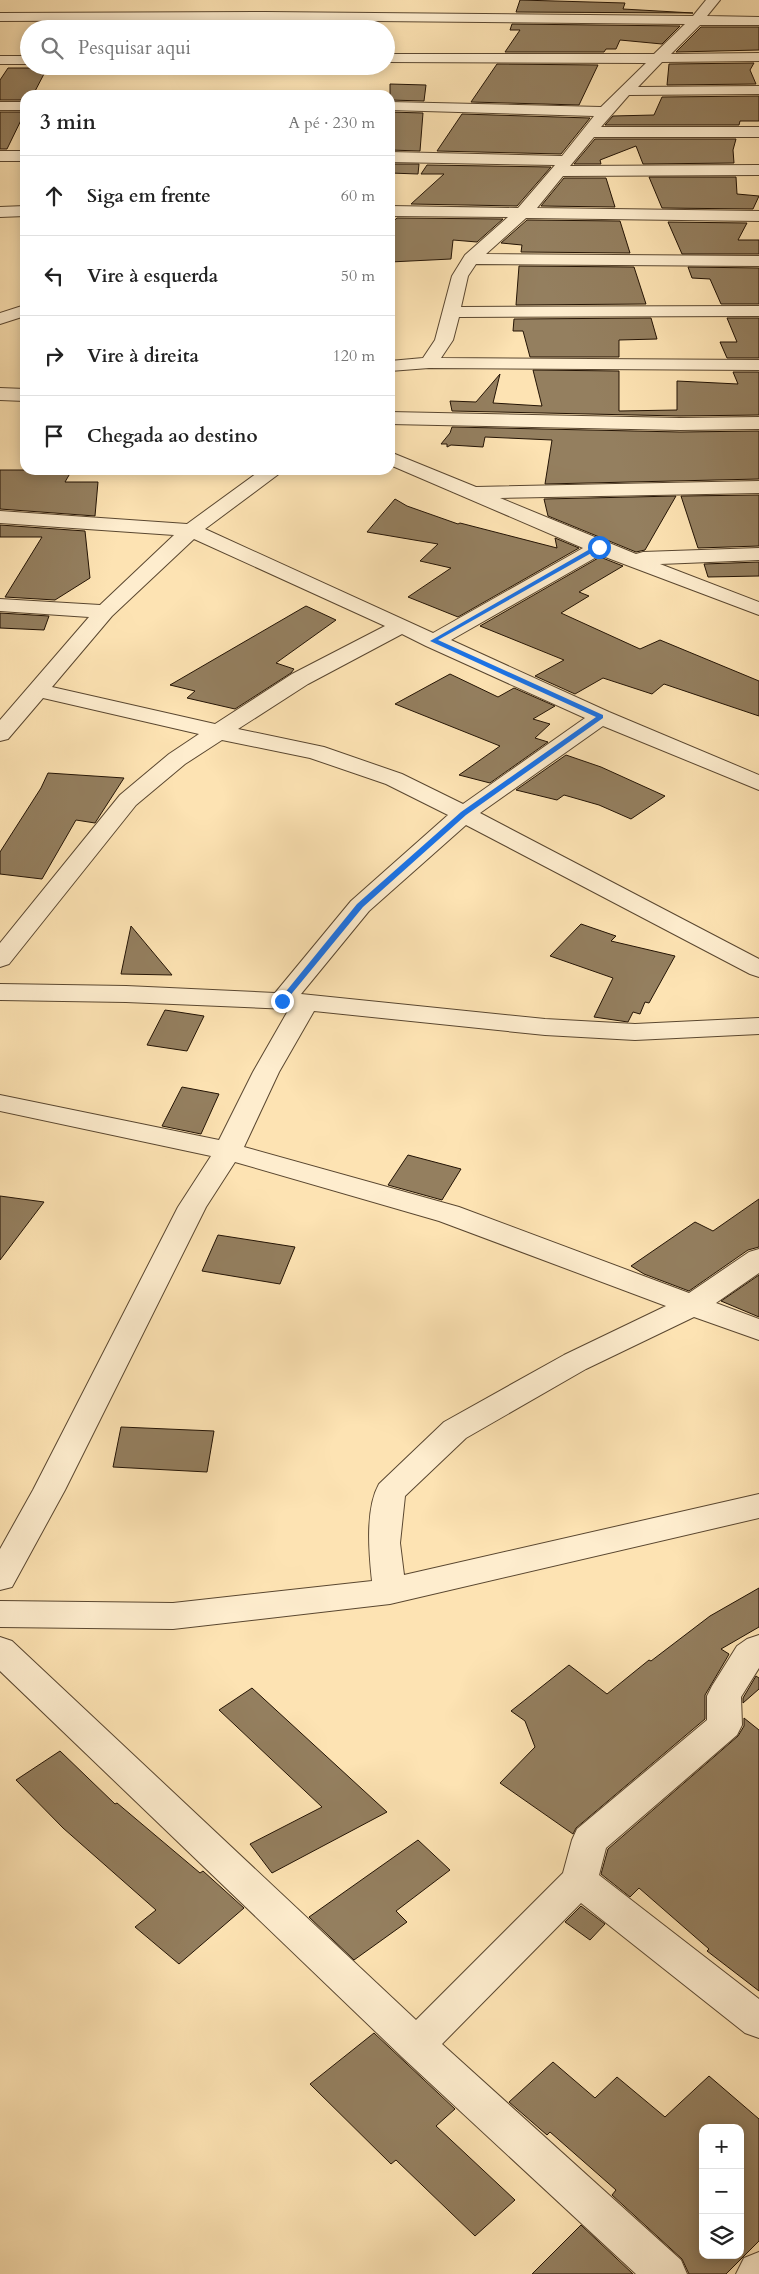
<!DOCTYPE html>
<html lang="pt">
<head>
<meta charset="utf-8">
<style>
  :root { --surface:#fff; --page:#f6f6f6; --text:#222; --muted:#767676; --line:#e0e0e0 }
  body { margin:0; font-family:Cardo,serif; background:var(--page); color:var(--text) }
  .controls { position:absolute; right:15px; bottom:15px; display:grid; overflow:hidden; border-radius:10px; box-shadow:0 2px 12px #0003 }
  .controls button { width:45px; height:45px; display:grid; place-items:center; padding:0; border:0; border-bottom:1px solid var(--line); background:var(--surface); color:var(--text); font:25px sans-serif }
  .stop { position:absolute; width:15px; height:15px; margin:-11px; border:4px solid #1a73e8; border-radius:50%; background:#fff }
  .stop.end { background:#1a73e8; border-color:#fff; box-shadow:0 1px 5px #0008 }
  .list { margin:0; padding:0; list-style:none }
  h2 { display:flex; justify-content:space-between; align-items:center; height:65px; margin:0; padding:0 20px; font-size:21px }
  h2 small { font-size:16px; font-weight:400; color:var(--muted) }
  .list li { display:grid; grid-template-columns:32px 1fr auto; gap:15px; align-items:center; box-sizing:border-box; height:80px; padding:0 20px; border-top:1px solid var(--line) }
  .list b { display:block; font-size:19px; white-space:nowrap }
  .list em { font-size:16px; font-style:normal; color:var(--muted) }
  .icon { flex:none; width:28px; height:28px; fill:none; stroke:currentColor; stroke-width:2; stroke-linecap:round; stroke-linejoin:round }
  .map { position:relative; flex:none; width:759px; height:2274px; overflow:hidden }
  .search { position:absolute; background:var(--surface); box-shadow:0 2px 12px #0003; left:20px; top:20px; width:375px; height:55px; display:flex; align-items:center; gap:12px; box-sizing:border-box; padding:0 18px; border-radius:28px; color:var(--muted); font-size:19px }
  .panel { position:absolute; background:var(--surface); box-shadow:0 2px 12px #0003; left:20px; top:90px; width:375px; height:385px; border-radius:15px }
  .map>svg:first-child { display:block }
</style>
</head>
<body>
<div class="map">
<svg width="759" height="2274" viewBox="0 0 759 2274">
  <rect width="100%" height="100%" fill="#fde3b3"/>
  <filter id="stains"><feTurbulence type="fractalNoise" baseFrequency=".004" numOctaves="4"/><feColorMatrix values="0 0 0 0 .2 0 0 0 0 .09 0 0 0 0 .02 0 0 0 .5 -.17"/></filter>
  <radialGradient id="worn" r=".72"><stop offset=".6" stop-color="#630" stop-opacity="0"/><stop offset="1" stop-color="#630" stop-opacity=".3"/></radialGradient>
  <g fill="#947f5f" stroke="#231304" fill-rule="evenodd">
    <polygon points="520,0 625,3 623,9 693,13 516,12"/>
    <polygon points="512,24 680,26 662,44 620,40 616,49 606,49 604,52 505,52 520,30 510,30"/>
    <polygon points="701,27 759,27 759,50 676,52"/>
    <polygon points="754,63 750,70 756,84 667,85 669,64"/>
    <polygon points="497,64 598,65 579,105 471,102"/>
    <polygon points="8,68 42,68 40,72 45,72 33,95 25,95 25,100 0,100 0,80"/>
    <polygon points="390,84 426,85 424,101 390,100"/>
    <polygon points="759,96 759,121 740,121 739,125 605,125 613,116 654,115 662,97"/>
    <polygon points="0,112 25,112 7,149 0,149"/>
    <polygon points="390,112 423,113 420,151 390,150"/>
    <polygon points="462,114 590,118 561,154 437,151"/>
    <polygon points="595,139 736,139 733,150 734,163 643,164 636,146 600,160 601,164 574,164"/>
    <polygon points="390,164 419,164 418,174 390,173"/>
    <polygon points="427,165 551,167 517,206 411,204 444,174 421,174"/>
    <polygon points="649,177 736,177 737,194 759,196 753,209 662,208"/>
    <polygon points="564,178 606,178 615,207 541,206"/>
    <polygon points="397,218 503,219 477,242 453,240 451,259 390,262 390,224"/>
    <polygon points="527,220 620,221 630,253 521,252 522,245 501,243"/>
    <polygon points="668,222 747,223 738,240 759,240 759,254 682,254"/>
    <polygon points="519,266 634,267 646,304 516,305"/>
    <polygon points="688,267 759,268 759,304 721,304 710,279 692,278"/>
    <polygon points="651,318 657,339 619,340 619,357 530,357 523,331 513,331 514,319"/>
    <polygon points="727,318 759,318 759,358 727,358 720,342 737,342"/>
    <polygon points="533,370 619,371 619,411 677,410 677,381 738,384 733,372 759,372 759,415 680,416 452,411 450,401 476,402 500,374 493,403 542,406"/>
    <polygon points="452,427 680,432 759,431 759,479 545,484 552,440 485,437 483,447 451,445 447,447 447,444 441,444 450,433"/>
    <polygon points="0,470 72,470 65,482 98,482 95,516 0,509"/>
    <polygon points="759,495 759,546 698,548 681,496"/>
    <polygon points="676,496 645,550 636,552 548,516 544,499"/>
    <polygon points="395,499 407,506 458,524 460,523 557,548 555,538 579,548 458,617 408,597 451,568 420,561 438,544 367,532"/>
    <polygon points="0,525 85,531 90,578 55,600 5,597 42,537 0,537"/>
    <polygon points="600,557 623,566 579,592 589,596 561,613 640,649 660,640 759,681 759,716 664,684 652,694 603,678 575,694 535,676 564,660 480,626"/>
    <polygon points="759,562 759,576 708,577 704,564"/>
    <polygon points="306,606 336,620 276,663 294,669 291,673 235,709 187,698 195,691 170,685"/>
    <polygon points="0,613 49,616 44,630 0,628"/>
    <polygon points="450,674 498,697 514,688 555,706 533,719 550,724 535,738 548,742 490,783 459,775 500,746 395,704"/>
    <polygon points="566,755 601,767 665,796 631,819 599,805 564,795 557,800 516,790"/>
    <polygon points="48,773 124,778 95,823 76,820 42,879 0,874 0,852 41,788"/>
    <polygon points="581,924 616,936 611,941 675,956 649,1003 645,1002 640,1014 633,1012 628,1022 594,1017 613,978 550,956"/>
    <polygon points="131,926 172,975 121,974"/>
    <polygon points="165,1010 204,1016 187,1051 147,1045"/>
    <polygon points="182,1087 219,1094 201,1134 162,1126"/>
    <polygon points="408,1155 461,1169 442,1200 388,1185"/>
    <polygon points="0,1196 44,1202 0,1260"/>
    <polygon points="759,1199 759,1247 748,1250 689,1291 644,1274 631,1266 695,1222 713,1231"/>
    <polygon points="218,1235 295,1247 280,1284 202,1271"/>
    <polygon points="759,1275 759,1317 721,1301"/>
    <polygon points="121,1427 214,1431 207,1472 113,1467"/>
    <polygon points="759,1588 759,1627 721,1649 729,1654 728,1656 705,1695 705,1719 576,1828 573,1834 500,1783 535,1747 525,1721 511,1711 569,1665 607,1694 649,1660 651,1661 710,1616"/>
    <polygon points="756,1676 759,1678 759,1689 743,1703 743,1698"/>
    <polygon points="252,1688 387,1812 272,1873 250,1844 322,1807 219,1710"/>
    <polygon points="744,1718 759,1730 759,1991 707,1951 709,1949 639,1888 630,1897 601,1874 608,1849 738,1736 744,1726"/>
    <polygon points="60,1751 115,1804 117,1803 200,1873 203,1871 244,1908 179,1964 135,1927 156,1910 63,1828 16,1780"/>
    <polygon points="418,1840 450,1870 396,1911 407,1922 354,1960 309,1917"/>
    <polygon points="581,1906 605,1924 590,1940 565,1922"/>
    <polygon points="374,2033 455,2109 436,2126 515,2200 475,2236 396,2160 391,2164 310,2084"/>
    <path d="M 553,2062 L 595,2098 L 617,2077 L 665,2117 L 709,2076 L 759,2119 L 759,2241 L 726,2274 L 689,2274 L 682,2259 L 612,2195 L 616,2190 L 550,2132 L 547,2135 L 509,2102 ZM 703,2128 L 740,2128 L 740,2255 L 703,2255 Z"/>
    <polygon points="581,2225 633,2274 532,2274"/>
  </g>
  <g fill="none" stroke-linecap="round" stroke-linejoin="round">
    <g stroke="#5a4730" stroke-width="2">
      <g id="minor">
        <polygon points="706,0 720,0 707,16 759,17 759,25 700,25 671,54 759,53 759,61 662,62 638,87 759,86 759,94 629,95 601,127 759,127 759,137 594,137 570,166 759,165 759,175 563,176 537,208 759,211 759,221 526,218 486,254 759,256 759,266 476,264 468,276 461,307 759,306 759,316 459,317 453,340 441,358 759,360 759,370 429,368 390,371 390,361 423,358 435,340 452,276 465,255 508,217 390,216 390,206 518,208 555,165 390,162 390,152 562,156 594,116 390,110 390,102 601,107 646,63 386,62 386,54 654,54 685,24 266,20 0,21 0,13 266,12 693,16"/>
        <rect x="0" y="56" width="29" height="8"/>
        <rect x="0" y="102" width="25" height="8"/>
        <rect x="0" y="151" width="25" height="10"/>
        <polygon points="25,206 25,216 0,217 0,207"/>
        <polygon points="25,305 25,316 0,324 0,313"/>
        <polygon points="0,388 25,389 25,401 0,400"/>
        <polygon points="390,412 680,418 759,417 759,429 680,430 390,424"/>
        <path d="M 390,452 L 476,487 L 759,481 L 759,493 L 500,498 L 636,554 L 643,552 L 759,548 L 759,560 L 660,564 L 759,602 L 759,615 L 600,555 L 451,640 L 609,712 L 759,775 L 759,790 L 603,726 L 480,813 L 759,959 L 759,977 L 750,974 L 466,825 L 369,911 L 301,994 L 545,1019 L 635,1024 L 759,1018 L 759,1034 L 635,1040 L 545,1035 L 314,1011 L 279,1072 L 244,1147 L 459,1207 L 689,1293 L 749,1252 L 759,1249 L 759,1273 L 716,1303 L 759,1319 L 759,1340 L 694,1317 L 586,1369 L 466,1438 L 405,1496 L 400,1543 L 404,1575 L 759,1494 L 759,1518 L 390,1604 L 173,1629 L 0,1627 L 0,1601 L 173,1603 L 372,1581 C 369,1553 365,1509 379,1484 L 444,1422 L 564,1355 L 666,1306 L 439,1221 L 235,1162 L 206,1207 L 65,1490 L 12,1587 L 0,1590 L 0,1549 L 33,1490 L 178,1207 L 211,1156 L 0,1111 L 0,1095 L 219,1140 L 253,1072 L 289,1009 L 126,1002 L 0,1000 L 0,984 L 126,986 L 275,993 L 351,901 L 448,815 L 386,784 L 310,758 L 222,740 L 185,764 L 136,805 L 9,964 L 0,967 L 0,943 L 120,795 L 169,754 L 199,734 L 43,698 L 8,739 L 0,741 L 0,720 L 89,617 L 0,611 L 0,599 L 100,605 L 174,535 L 0,523 L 0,511 L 187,524 L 261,470 L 284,470 L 205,529 L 433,633 L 583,548 L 390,465 ZM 194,539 L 385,626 L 292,674 L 215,724 L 52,687 L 112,616 ZM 402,634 L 426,646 L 585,718 L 463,804 L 402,774 L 324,747 L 238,729 L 308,684 Z"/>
        <polygon points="759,1635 759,1668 741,1697 742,1725 737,1735 606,1848 599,1875 759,1999 759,2038 745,2033 581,1903 442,2044 681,2260 687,2274 636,2274 402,2057 0,1671 0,1637 12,1641 416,2020 563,1873 572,1840 577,1829 707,1720 707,1696 712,1686 737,1646 747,1639"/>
        <polygon points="759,2252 759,2274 736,2274 744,2258"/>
      </g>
    </g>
    <use href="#minor" fill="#feedce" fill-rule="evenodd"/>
  </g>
  <polygon fill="#1a73e8" points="597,545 602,547 438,640 603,715 603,718 466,815 363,907 284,1003 279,1003 279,1000 357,904 461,812 596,717 430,641"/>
  <rect width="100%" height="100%" filter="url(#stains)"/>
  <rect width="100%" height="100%" fill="url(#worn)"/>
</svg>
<div class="controls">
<button>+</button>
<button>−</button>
<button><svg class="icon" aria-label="layers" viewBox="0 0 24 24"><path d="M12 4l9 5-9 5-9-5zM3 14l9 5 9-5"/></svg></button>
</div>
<div class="stop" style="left:599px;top:547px"></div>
<div class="stop end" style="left:282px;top:1001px"></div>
<div class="search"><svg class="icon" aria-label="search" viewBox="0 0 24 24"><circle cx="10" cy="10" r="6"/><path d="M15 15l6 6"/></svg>Pesquisar aqui</div>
<section class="panel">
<h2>3 min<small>A pé · 230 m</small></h2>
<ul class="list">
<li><svg class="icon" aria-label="ahead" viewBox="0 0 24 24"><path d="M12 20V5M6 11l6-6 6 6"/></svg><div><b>Siga em frente</b></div><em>60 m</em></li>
<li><svg class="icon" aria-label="left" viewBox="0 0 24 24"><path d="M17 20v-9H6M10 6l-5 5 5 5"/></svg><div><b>Vire à esquerda</b></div><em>50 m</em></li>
<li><svg class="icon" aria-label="right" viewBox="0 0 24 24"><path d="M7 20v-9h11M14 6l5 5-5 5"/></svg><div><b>Vire à direita</b></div><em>120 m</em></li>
<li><svg class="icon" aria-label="arrive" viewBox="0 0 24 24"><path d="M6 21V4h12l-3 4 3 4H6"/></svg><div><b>Chegada ao destino</b></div></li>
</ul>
</section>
</div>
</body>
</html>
